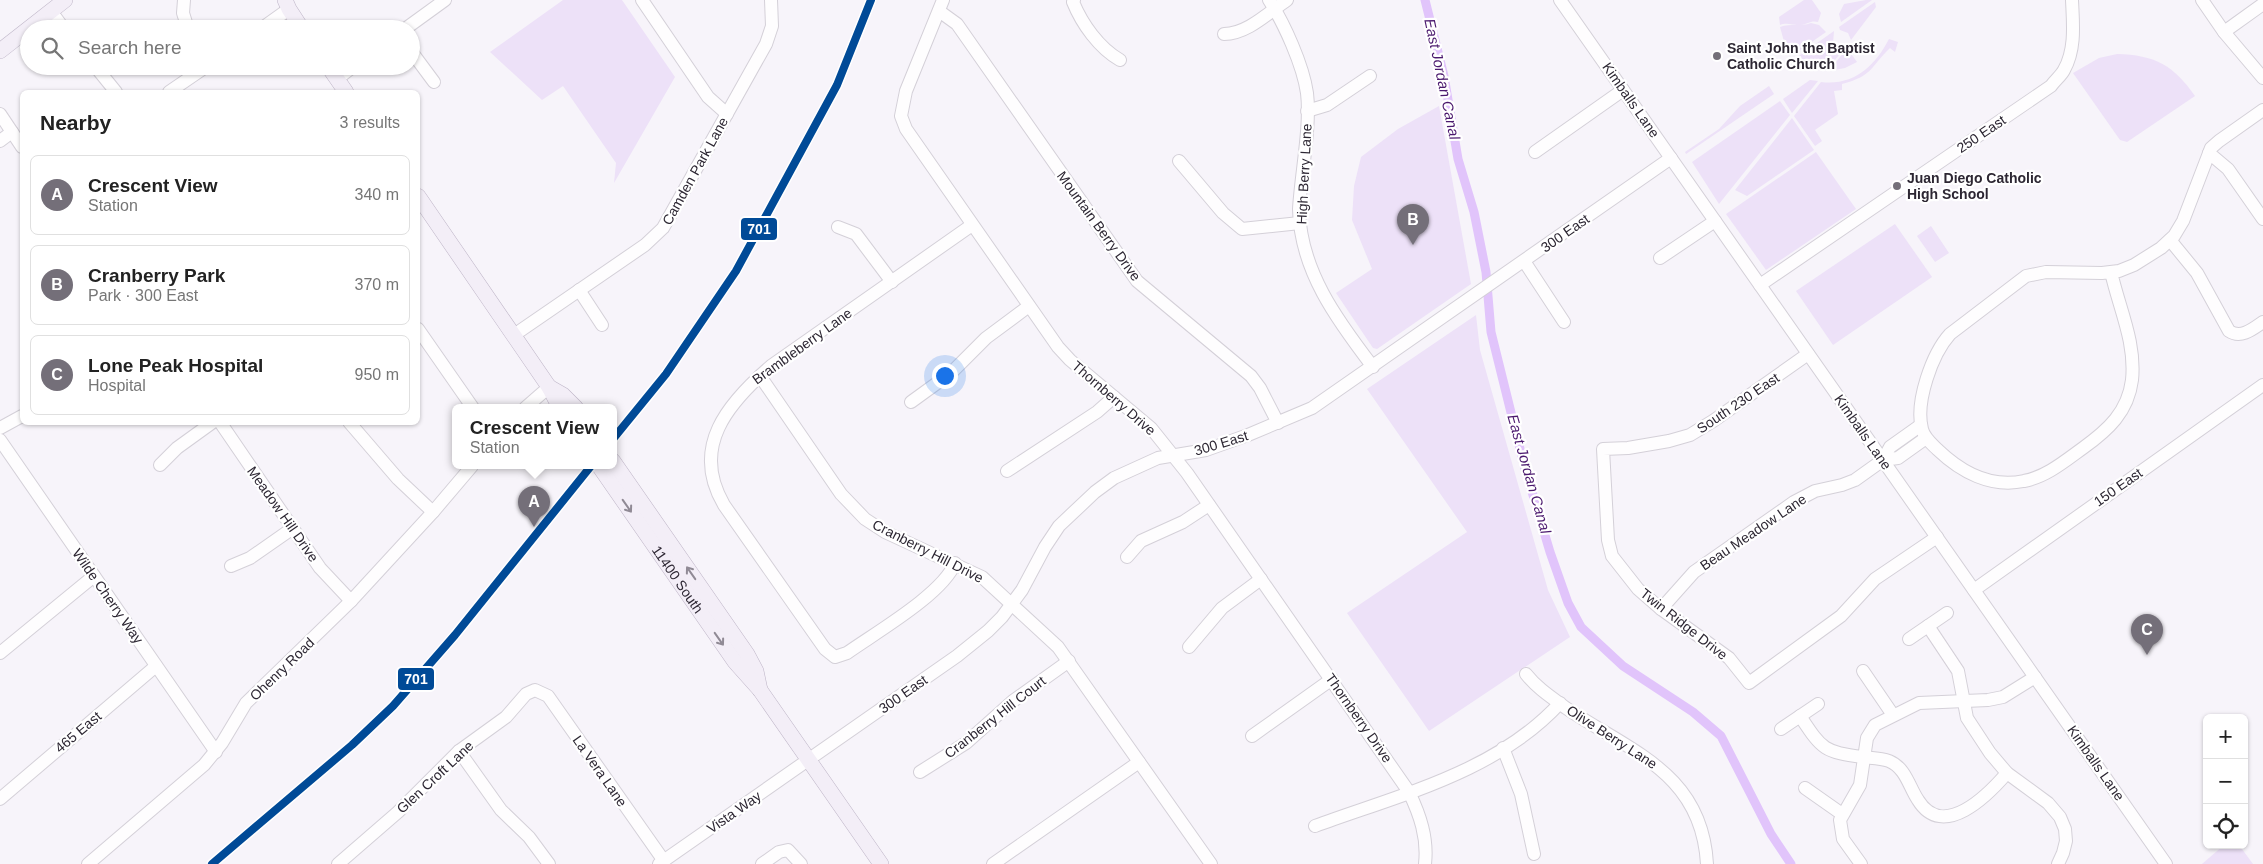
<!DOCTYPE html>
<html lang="en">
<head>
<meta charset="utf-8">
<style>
  :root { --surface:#fff; --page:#f6f6f6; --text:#222; --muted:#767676; --line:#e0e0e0; --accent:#746f79 }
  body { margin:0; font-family:Arial,sans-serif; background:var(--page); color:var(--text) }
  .controls { position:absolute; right:15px; bottom:15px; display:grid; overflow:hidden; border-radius:8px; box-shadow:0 1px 4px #0004 }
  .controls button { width:45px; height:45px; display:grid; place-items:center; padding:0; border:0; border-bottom:1px solid var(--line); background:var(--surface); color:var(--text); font:25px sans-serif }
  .you { position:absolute; left:944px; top:375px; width:18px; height:18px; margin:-12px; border:4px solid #fff; border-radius:50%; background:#1a73e8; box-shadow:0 0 0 8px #1a73e833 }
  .badge { display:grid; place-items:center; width:32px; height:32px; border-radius:50%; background:var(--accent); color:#fff; font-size:16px; font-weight:700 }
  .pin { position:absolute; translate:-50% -41px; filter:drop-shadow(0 1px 2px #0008) }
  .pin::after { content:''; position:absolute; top:26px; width:18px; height:15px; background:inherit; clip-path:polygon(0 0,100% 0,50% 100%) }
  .popup { position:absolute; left:452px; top:404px; width:165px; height:65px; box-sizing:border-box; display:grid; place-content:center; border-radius:8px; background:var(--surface); filter:drop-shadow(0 1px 4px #0005); font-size:16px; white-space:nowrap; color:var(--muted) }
  .popup b { font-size:19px; color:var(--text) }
  .popup::after { content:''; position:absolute; left:50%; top:100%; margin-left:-10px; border:10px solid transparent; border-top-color:var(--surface) }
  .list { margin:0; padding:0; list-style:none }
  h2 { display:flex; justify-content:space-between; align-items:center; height:65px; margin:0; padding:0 20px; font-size:21px }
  h2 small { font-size:16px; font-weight:400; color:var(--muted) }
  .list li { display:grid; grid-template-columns:32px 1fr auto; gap:15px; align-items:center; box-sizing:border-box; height:80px; margin:0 10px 10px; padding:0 10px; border:1px solid var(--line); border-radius:8px }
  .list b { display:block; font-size:19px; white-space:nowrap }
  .list p { margin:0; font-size:16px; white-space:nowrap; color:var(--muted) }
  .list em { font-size:16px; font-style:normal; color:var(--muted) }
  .icon { flex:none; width:28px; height:28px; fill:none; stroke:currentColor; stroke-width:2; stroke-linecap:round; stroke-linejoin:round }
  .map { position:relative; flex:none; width:2263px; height:864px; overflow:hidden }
  .search { position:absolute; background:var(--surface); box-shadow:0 1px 4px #0004; left:20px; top:20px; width:400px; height:55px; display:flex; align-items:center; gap:12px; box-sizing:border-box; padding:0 18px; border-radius:28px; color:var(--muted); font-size:19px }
  .panel { position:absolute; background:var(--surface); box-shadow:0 1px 4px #0004; left:20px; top:90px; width:400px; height:335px; border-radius:8px }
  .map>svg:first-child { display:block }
</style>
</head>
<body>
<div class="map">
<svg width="2263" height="864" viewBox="0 0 2263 864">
  <rect width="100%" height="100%" fill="#f7f4fa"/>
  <g fill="#ede1f8">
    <polygon points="563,0 622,0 675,77 614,183 616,163 563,86 542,100 490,52"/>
    <path d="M 1804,0 L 1812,0 L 1821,13 L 1818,22 C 1811,20 1808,24 1801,25 C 1793,26 1788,22 1780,25 L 1779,17 Z"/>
    <polygon points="1866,0 1872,0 1841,22 1839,14 1844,4"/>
    <polygon points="1875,2 1876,7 1851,40 1848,33 1840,30 1839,27"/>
    <path d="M 1811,23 L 1819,25 L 1826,32 L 1793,55 L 1785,45 L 1780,27 C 1791,23 1800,27 1811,23 Z"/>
    <polygon points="1834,31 1833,44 1843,50 1826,71 1806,65 1796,58"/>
    <path d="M 1889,39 L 1898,42 L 1895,52 L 1890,48 C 1870,67 1873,76 1842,84 L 1842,90 L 1834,91 L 1838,114 L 1815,130 L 1822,141 L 1815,146 L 1794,116 L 1821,82 C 1854,86 1875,66 1889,39 Z"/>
    <polygon points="1847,48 1857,62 1845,68 1829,71"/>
    <path d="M 2117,54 C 2155,55 2173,65 2195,96 L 2127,142 L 2120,140 L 2073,73 L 2099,58 Z"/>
    <polygon points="1810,80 1818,81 1792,113 1783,99"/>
    <polygon points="1769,86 1774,94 1686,154 1685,152 1719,129 1740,106"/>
    <polygon points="1780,101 1790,115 1719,204 1692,162"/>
    <polygon points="1439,106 1471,284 1377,349 1373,348 1336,293 1372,269 1352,220 1354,186 1361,157 1398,129"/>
    <polygon points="1792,118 1814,150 1747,196 1735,190"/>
    <polygon points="1816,152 1856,209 1766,270 1726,214"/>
    <polygon points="1895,224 1932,277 1833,345 1796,291"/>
    <polygon points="1931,226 1949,253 1935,262 1917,236"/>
    <polygon points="1476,315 1480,350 1548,590 1570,637 1429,731 1347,613 1467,532 1367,389"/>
    <polygon points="2224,845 2239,845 2253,864 2202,864"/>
  </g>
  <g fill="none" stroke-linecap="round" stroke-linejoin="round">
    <polyline stroke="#e1c4fb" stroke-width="9" points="1425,0 1444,76 1458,159 1474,212 1486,272 1491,332 1524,465 1550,552 1568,603 1581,627 1623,666 1693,712 1721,736 1771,834 1791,864"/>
    <g stroke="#d4d0d8" stroke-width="14">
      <g id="minor">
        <polyline points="184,0 183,13 188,29"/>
        <polyline points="642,0 708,97 727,114"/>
        <path d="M 943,0 L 906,91 L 901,116 L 906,129 L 1058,347 L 1070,360 L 1151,428 L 1187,473 L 1409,792 C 1420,815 1428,838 1425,864"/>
        <path d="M 1074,0 L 1073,2 C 1082,24 1099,48 1120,60"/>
        <path d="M 1269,0 C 1284,23 1303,65 1307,93 C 1311,126 1301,174 1299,209 C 1300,270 1337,320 1373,367"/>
        <polyline points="1560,0 2166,864"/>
        <polyline points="2202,0 2224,32 2263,78"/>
        <polyline points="51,11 64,29"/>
        <polyline points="939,11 957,24 1137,281 1251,376 1260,388 1278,423"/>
        <polyline points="261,29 289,9"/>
        <polyline points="405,29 445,0"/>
        <polyline points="2224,32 2263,4"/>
        <path d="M 1224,34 C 1247,34 1268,13 1287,0"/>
        <polyline points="411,51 434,82"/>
        <polyline points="95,66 116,92"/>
        <polyline points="337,79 354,66"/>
        <polyline points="169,92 207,66"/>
        <polyline points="1307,111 1327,105 1370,76"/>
        <polyline points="0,114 22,147"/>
        <polyline points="0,141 12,132"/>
        <polyline points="1535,152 1623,90"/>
        <polyline points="2209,153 2228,169 2263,219"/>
        <polyline points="1179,161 1223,213 1242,229 1300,223"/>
        <polyline points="838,227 856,234 892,282"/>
        <path d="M 2170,240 L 2197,273 L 2229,331 C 2241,339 2253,329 2263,322"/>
        <polyline points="1660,258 1715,221"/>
        <polyline points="1524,261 1564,322"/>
        <path d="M 2111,272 C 2119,308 2136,342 2132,380 C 2128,412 2108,430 2083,448 C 2065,461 2046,477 2024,481 C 1991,488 1961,472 1938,450 C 1932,444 1924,438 1922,429 C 1915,402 1932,354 1950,334 L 2026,276 L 2046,272 L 2102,273 L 2119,271 L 2134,265 L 2161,248 L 2174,236 L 2183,221 L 2211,148 L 2219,141 L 2263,110"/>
        <path d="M 1760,285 L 2051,86 C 2055,80 2061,76 2064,70 C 2076,49 2073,23 2072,0"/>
        <polyline points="579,290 602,325"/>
        <polyline points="418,329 473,408"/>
        <polyline points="514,335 645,245 663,228 766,44 772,26 771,0"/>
        <polyline points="1808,354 1713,421 1690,435 1669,441 1628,448 1603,449 1608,540 1612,556 1638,589 1661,609 1729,658 1749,683 1841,616 1875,579 1937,537"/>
        <polyline points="760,376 841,494 865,519 885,532 982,577 1058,647 1211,864"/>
        <polyline points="911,402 951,373 986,338 1029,306"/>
        <polyline points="525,408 549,387"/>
        <polyline points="220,422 320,568 351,601"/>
        <polyline points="349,422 398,479 433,512"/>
        <polyline points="0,428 22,416"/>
        <polyline points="0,440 216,752"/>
        <polyline points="1883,460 1890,447 1921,425"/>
        <polyline points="160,465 177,448 213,422"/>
        <polyline points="1007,471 1097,412 1114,397"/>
        <polyline points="1127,557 1141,541 1183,522 1209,505"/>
        <path d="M 955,563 C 943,594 875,633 847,653 L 835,657 L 825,649 L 724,505 C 690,447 728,403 771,366 L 972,225"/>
        <polyline points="231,566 250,558 293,528"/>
        <polyline points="1974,590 2263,385"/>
        <polyline points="1661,609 1694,572 1794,502 1815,491 1842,485 1855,480 1883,460 1898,458 1926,438"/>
        <polyline points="1928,626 1958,671 1967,718 1990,753 2007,773 2048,803 2060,817 2065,829 2066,841 2063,853 2058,864"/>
        <polyline points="1909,639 1947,613"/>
        <polyline points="1189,647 1222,608 1261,579"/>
        <polyline points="0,653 94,576"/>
        <polyline points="1863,671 1893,715"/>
        <path d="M 1526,674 C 1537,688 1551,697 1566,708 C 1631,752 1702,773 1707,864"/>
        <path d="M 1800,716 C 1822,749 1823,752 1863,757 C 1871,758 1881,758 1889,761 C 1906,768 1909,787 1918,800 C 1943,841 1988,795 2007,773"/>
        <polyline points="1781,729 1818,704"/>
        <polyline points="1252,736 1332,679"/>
        <polyline points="1503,748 1521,794 1534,854"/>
        <polyline points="459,751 501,810 529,837 549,864"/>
        <polyline points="920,772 966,743 1013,701 1069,661"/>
        <polyline points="1805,788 1842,814"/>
        <polyline points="0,799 156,666"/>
        <path d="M 1315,826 C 1399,795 1497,772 1560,703"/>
        <polyline points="88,864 204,765 222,743 246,703 351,601 433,512 472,466"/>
        <polyline points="338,864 398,812 459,751 506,717 526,694 535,690 548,696 664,861"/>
        <polyline points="659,864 957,656 988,631 1002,617 1022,590 1045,547 1059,526 1095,492 1114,478 1158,458 1206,450 1248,435 1312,408 1671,158"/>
        <polyline points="762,864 779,852 788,850 801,864"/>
        <polyline points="993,864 1139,762"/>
        <polyline points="1861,864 1843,839 1840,820 1860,785 1867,738 1875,725 1919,703 1988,700 2003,697 2035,677"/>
      </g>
    </g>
    <g stroke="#beb5c7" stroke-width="16">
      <g id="major">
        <polyline points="285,0 289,9 302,29"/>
        <polyline points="0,51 65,0"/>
        <polyline points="328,66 346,92"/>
        <polyline points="418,196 549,387 560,408"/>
        <polyline points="549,387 563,395 576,408"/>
        <polyline points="613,461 747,654 756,671 760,690"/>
        <path id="s1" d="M 599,466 L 735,662 L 760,690 L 881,864"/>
      </g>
    </g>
    <use href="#minor" stroke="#fefdfe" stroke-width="12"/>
    <use href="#major" stroke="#f3eef7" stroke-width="15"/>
    <g stroke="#fff" stroke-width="11">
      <g id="rail-1">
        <polyline points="613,439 666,374 736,271 837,85 871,0"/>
        <polyline points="212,864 352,745 393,706 455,635 591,466"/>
      </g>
    </g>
    <use href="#rail-1" stroke="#004a97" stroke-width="8"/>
  </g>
  <defs><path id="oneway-shaft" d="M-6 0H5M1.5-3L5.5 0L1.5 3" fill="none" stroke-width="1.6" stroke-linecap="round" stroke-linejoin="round" transform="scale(1.25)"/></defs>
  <g stroke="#908a95">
    <use href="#oneway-shaft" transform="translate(627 506) rotate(55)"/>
    <use href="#oneway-shaft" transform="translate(691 573) rotate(-125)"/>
    <use href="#oneway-shaft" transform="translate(719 639) rotate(55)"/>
  </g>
  <g fill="#746f79" stroke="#fff" stroke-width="2">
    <circle cx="1717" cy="56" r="5"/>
    <circle cx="1897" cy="186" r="5"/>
  </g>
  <g text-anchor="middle" stroke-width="4.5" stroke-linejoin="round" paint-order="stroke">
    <g font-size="14" font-weight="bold" fill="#2d2733" stroke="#fff" text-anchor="start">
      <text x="1727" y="53">Saint John the Baptist<tspan x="1727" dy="16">Catholic Church</tspan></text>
      <text x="1907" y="183">Juan Diego Catholic<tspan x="1907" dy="16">High School</tspan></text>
    </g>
    <g font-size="14" fill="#2d2733" stroke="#fff">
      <text transform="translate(1631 100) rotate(55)" y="5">Kimballs Lane</text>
      <text transform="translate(1981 134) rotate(-34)" y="5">250 East</text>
      <text transform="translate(695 171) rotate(-61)" y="5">Camden Park Lane</text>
      <text transform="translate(1304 174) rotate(-87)" y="5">High Berry Lane</text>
      <text transform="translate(1099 226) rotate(54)" y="5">Mountain Berry Drive</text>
      <text transform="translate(1565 233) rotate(-35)" y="5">300 East</text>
      <text transform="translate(802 346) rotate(-36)" y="5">Brambleberry Lane</text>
      <text transform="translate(1114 398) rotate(41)" y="5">Thornberry Drive</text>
      <text transform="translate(1738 403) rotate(-34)" y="5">South 230 East</text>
      <text transform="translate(1863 432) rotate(55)" y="5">Kimballs Lane</text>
      <text transform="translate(1221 443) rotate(-17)" y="5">300 East</text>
      <text transform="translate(2118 487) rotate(-35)" y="5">150 East</text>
      <text transform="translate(283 514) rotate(55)" y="5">Meadow Hill Drive</text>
      <text transform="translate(1753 532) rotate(-34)" y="5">Beau Meadow Lane</text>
      <text transform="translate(928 551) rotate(27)" y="5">Cranberry Hill Drive</text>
      <text dy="5" stroke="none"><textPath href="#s1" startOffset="138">11400 South</textPath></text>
      <text transform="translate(108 596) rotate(55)" y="5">Wilde Cherry Way</text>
      <text transform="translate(1684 624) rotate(38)" y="5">Twin Ridge Drive</text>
      <text transform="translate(282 669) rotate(-44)" y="5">Ohenry Road</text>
      <text transform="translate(903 694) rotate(-35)" y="5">300 East</text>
      <text transform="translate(995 717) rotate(-38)" y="5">Cranberry Hill Court</text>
      <text transform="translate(1359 718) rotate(55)" y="5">Thornberry Drive</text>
      <text transform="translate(78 732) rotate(-40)" y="5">465 East</text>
      <text transform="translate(1612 737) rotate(33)" y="5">Olive Berry Lane</text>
      <text transform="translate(2096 763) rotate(55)" y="5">Kimballs Lane</text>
      <text transform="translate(600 771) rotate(55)" y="5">La Vera Lane</text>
      <text transform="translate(435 777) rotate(-43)" y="5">Glen Croft Lane</text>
      <text transform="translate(734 812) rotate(-35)" y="5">Vista Way</text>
    </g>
    <g font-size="15" font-style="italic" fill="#4b196e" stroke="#fff">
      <text transform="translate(1442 79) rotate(78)" y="5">East Jordan Canal</text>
      <text transform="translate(1529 474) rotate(74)" y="5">East Jordan Canal</text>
    </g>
  </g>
  <g stroke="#fff" stroke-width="2">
    <rect x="740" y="217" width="38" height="24" rx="5" fill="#004a97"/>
    <rect x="397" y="667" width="38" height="24" rx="5" fill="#004a97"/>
  </g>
  <g font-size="14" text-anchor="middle" font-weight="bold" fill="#fff">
    <text x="759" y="234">701</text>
    <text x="416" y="684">701</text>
  </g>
</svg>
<div class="controls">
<button>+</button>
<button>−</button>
<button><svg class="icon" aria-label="locate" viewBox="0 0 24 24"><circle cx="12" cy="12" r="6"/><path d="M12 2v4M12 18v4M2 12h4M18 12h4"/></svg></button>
</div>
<div class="you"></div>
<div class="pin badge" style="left:534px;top:527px">A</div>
<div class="popup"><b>Crescent View</b>Station</div>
<div class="pin badge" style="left:1413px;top:245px">B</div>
<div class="pin badge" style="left:2147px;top:655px">C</div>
<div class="search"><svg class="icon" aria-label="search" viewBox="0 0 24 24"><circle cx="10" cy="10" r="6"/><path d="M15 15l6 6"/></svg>Search here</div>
<section class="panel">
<h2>Nearby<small>3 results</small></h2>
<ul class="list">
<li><span class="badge">A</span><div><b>Crescent View</b><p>Station</p></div><em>340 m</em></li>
<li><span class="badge">B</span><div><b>Cranberry Park</b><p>Park · 300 East</p></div><em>370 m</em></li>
<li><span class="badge">C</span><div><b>Lone Peak Hospital</b><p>Hospital</p></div><em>950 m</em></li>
</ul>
</section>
</div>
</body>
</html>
